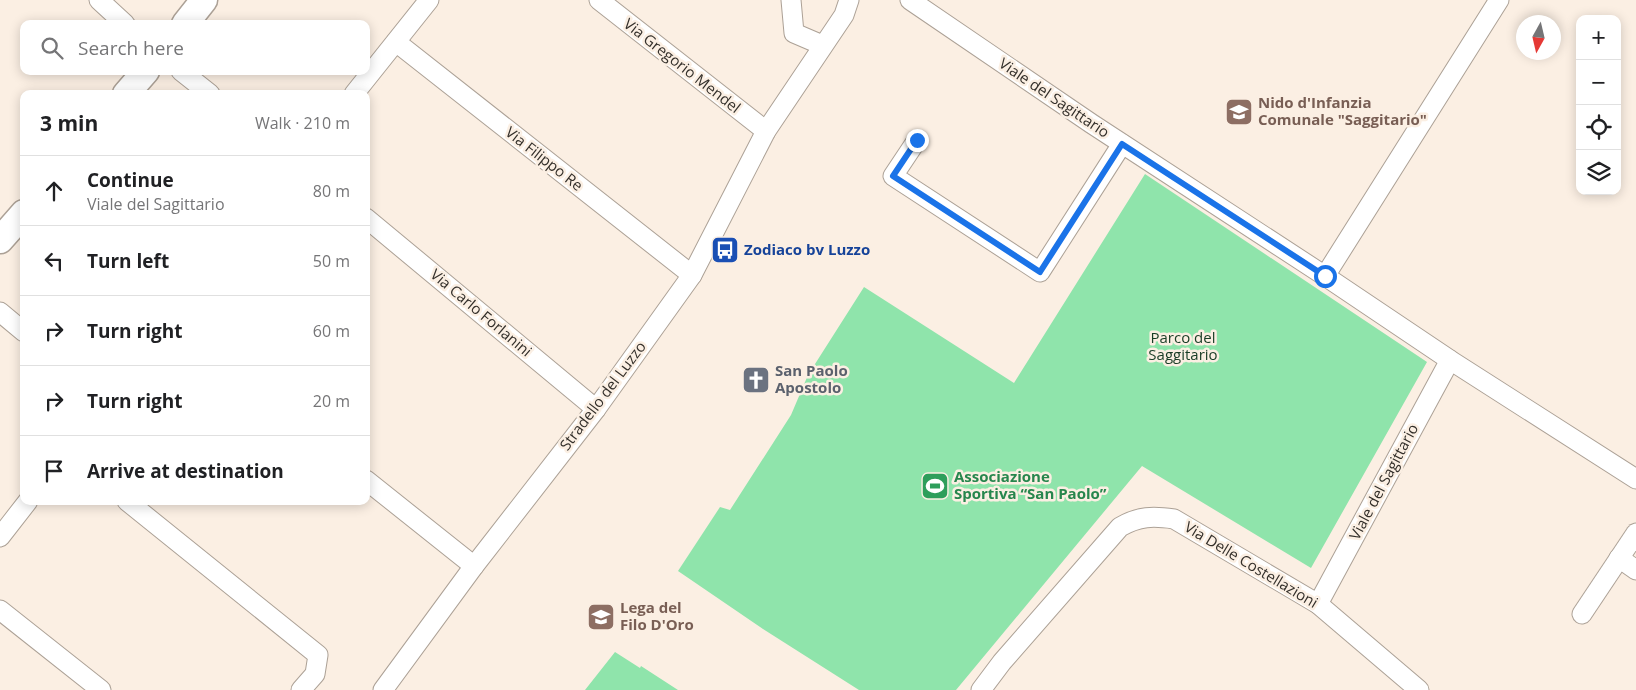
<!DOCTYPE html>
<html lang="en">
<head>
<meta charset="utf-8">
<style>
  :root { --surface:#fff; --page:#f6f6f6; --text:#202124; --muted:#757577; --line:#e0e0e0 }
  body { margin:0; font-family:"Open Sans",sans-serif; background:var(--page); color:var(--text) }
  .controls { position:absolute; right:15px; top:15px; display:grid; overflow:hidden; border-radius:10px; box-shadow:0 2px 12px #0003 }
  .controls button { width:45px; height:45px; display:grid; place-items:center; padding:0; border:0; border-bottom:1px solid var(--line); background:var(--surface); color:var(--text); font:25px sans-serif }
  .compass { position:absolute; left:1516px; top:15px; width:45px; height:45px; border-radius:50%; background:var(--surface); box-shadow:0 2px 12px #0003; rotate:188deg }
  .stop { position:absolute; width:15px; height:15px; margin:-11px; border:4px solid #1a73e8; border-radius:50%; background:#fff }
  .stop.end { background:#1a73e8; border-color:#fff; box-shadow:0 1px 5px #0008 }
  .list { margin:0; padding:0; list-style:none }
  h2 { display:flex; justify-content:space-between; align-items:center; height:65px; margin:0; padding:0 20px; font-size:21px }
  h2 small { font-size:16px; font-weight:400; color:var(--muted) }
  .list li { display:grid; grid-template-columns:32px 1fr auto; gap:15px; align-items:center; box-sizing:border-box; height:70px; padding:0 20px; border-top:1px solid var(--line) }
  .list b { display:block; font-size:19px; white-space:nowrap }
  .list p { margin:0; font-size:16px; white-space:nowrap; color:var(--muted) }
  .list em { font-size:16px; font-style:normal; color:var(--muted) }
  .icon { flex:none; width:28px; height:28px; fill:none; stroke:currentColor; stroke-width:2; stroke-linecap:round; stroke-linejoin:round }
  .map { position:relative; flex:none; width:1636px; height:690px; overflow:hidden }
  .search { position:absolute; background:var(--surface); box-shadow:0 2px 12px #0003; left:20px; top:20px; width:350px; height:55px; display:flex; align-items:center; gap:12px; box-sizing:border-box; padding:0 18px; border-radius:10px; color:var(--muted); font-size:19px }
  .panel { position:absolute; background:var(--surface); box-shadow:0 2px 12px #0003; left:20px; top:90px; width:350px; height:415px; border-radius:10px }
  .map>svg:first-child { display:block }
</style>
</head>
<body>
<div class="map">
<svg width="1636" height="690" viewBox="0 0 1636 690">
  <rect width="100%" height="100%" fill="#fbefe3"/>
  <g fill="#8fe4ab">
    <polygon points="1145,174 1427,362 1311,568 1142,466 956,690 859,690 763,629 678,571 720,507 730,510 791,415 808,375 864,287 1014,383"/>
    <polygon points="615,652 640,668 641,666 678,690 585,690"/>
  </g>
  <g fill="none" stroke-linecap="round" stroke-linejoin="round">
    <g stroke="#aca196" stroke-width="21">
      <g id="street">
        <polyline points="99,0 125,24"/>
        <polyline points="599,0 766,131"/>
        <polyline points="791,0 794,33 822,45"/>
        <polyline points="910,0 1092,124 1325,276 1450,360 1636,479"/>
        <polyline points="396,42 692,275"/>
        <polyline points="181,71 210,94"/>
        <polyline points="354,94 429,0"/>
        <polyline points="917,140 893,176 1040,272 1122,144"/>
        <polyline points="366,218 596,409"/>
        <polyline points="1325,276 1499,0"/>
        <polyline points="0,312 24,332"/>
        <polyline points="366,480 474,566"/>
        <polyline points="127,501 318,655 315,674 301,690"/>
        <polyline points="0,537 28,501"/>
        <polyline points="1619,558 1636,570"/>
        <polyline points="1318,604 1450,360"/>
        <polyline points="0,610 101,690"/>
        <polyline points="1582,614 1636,533"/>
        <polyline points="383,690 474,566 596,409 692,275 766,131 844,15 849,0"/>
        <path d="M 981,690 L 1002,662 L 1120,527 C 1139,516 1153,516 1174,519 L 1318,604 L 1419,690"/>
      </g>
    </g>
    <g stroke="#aca196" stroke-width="29">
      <g id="secondary">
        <polyline points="185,24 204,0"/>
        <polyline points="126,94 146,71"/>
        <polyline points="0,240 24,213"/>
      </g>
    </g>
    <use href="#street" stroke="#fff" stroke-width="19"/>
    <use href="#secondary" stroke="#fff" stroke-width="26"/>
  </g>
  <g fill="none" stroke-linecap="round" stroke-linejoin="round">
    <polyline stroke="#1a73e8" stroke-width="6" points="917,140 893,176 1040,272 1122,144 1325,276"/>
  </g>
  <defs>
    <g id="school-square" transform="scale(1.4375)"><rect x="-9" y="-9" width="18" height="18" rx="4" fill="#8d6e63" stroke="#fbefe3"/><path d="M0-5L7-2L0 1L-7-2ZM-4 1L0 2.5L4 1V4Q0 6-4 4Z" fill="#fff"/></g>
    <g id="bus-square" transform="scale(1.4375)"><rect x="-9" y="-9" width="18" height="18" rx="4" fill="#1a4fb4" stroke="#fbefe3"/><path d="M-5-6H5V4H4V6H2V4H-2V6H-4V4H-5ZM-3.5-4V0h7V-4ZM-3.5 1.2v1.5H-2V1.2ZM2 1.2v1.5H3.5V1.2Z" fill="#fff"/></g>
    <g id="church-square" transform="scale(1.4375)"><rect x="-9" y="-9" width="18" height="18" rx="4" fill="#6b7280" stroke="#fbefe3"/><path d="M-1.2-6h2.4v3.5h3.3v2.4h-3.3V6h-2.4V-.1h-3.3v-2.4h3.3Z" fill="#fff"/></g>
    <g id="stadium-square" transform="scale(1.4375)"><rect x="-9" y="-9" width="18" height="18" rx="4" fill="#2e9e5b" stroke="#fbefe3"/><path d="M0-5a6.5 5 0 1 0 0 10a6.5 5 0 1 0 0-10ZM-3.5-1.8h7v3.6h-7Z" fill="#fff"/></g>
  </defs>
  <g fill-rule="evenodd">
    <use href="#school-square" x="1239" y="112"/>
    <use href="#bus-square" x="725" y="250"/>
    <use href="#church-square" x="756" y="380"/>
    <use href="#stadium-square" x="935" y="486"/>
    <use href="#school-square" x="601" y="617"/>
  </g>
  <g text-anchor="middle" stroke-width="5" stroke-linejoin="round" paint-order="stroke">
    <g font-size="15" fill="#332f2a" stroke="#fbefe3">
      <text transform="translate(682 66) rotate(38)" y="5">Via Gregorio Mendel</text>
      <text transform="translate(1054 98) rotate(34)" y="5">Viale del Sagittario</text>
      <text transform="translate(544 159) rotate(38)" y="5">Via Filippo Re</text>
      <text transform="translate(481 313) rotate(40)" y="5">Via Carlo Forlanini</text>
      <text transform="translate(603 396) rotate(-53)" y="5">Stradello del Luzzo</text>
      <text transform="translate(1384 482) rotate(-62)" y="5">Viale del Sagittario</text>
      <text transform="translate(1251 565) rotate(31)" y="5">Via Delle Costellazioni</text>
    </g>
    <g font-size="15" font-weight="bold" fill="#785e54" stroke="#fbefe3" text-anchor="start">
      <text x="1258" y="108">Nido d'Infanzia<tspan x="1258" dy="17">Comunale "Saggitario"</tspan></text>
      <text x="620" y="613">Lega del<tspan x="620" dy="17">Filo D'Oro</tspan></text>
    </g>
    <g font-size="15" font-weight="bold" fill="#164399" stroke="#fbefe3" text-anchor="start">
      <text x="744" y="255">Zodiaco bv Luzzo</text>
    </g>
    <g font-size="15" fill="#183c25" stroke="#fbefe3">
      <text x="1183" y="343">Parco del<tspan x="1183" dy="17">Saggitario</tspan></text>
    </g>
    <g font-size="15" font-weight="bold" fill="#5b616d" stroke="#fbefe3" text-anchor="start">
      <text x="775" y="376">San Paolo<tspan x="775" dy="17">Apostolo</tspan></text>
    </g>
    <g font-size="15" font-weight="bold" fill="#27864d" stroke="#fbefe3" text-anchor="start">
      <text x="954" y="482">Associazione<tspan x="954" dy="17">Sportiva “San Paolo”</tspan></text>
    </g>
  </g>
</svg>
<div class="controls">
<button>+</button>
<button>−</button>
<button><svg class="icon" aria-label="locate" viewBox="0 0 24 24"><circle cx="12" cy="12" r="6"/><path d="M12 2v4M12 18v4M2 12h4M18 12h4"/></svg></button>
<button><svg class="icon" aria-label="layers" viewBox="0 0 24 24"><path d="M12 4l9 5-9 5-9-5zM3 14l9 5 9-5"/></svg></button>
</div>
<svg class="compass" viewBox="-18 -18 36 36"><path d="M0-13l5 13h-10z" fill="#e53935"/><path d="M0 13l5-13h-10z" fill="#757577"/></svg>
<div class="stop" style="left:1325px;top:276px"></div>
<div class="stop end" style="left:917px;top:140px"></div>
<div class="search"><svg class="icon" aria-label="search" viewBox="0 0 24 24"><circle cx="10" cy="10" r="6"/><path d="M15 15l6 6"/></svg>Search here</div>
<section class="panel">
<h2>3 min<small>Walk · 210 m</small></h2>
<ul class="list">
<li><svg class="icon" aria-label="ahead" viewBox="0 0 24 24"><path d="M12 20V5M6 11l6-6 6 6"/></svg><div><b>Continue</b><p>Viale del Sagittario</p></div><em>80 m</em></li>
<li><svg class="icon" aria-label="left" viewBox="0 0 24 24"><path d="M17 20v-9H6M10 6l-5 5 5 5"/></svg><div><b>Turn left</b></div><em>50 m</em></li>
<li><svg class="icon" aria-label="right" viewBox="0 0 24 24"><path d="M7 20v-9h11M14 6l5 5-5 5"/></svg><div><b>Turn right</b></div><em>60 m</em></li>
<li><svg class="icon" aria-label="right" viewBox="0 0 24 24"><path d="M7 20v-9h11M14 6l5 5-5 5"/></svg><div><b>Turn right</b></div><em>20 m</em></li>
<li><svg class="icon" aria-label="arrive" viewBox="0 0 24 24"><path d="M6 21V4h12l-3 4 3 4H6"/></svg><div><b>Arrive at destination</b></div></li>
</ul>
</section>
</div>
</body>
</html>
